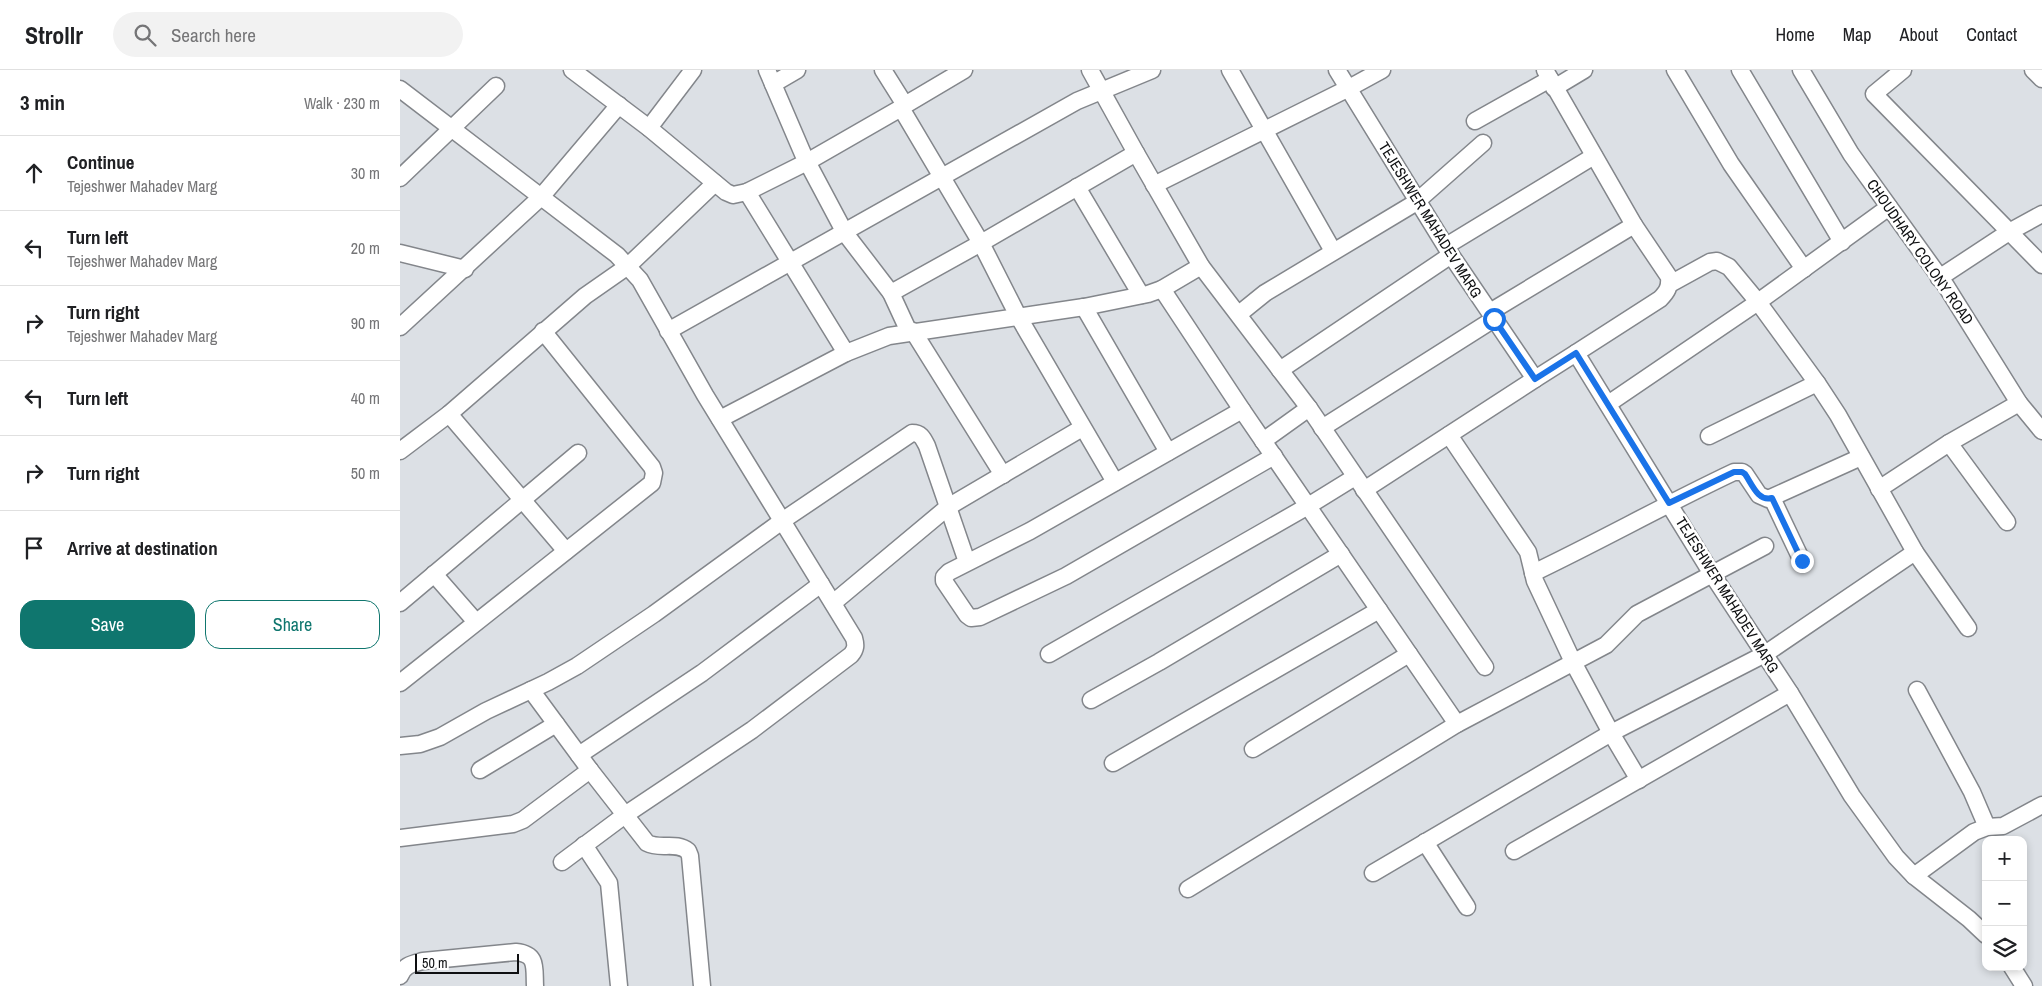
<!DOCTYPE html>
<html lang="en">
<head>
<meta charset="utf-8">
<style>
  :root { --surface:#fff; --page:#f2f2f2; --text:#202124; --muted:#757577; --line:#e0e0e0; --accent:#0f766e }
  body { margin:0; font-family:"Archivo Narrow",sans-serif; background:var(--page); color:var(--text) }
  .controls { position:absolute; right:15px; bottom:15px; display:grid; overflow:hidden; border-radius:10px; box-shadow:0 2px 8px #0003 }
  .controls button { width:45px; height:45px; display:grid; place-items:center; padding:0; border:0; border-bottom:1px solid var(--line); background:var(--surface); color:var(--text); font:25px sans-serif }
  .scale { position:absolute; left:15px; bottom:12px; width:104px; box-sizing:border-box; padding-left:5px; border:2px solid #0e0f11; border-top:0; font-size:14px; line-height:18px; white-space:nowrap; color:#0e0f11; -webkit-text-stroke:4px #fff; paint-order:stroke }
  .stop { position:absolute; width:15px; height:15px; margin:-11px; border:4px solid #1a73e8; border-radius:50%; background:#fff }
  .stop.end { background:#1a73e8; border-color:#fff; box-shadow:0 1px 5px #0008 }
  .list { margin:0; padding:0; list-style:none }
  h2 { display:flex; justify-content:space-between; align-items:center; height:65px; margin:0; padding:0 20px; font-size:21px }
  h2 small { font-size:16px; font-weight:400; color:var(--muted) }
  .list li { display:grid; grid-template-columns:32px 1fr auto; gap:15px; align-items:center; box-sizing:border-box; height:75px; padding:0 20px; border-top:1px solid var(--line) }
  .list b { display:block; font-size:19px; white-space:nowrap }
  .list p { margin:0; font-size:16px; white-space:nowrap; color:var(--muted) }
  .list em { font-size:16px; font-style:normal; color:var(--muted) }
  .actions { display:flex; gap:10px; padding:15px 20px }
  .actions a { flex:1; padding:11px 0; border:1px solid var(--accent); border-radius:15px; text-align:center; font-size:18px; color:var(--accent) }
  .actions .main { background:var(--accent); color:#fff }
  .icon { flex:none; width:28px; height:28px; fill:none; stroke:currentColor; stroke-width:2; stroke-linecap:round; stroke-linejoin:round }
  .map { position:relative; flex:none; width:1642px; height:916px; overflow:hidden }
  header { display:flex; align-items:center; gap:30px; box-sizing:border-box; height:70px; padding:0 25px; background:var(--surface); border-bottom:1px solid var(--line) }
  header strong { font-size:24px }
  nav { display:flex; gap:28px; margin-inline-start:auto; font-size:18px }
  .search { width:350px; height:45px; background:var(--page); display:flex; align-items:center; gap:12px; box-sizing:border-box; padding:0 18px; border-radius:28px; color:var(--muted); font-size:19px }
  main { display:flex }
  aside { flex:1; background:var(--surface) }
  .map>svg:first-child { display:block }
</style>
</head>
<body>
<header>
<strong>Strollr</strong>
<div class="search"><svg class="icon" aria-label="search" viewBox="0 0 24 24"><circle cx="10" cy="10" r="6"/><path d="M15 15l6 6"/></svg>Search here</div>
<nav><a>Home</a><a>Map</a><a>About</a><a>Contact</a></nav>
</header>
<main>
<aside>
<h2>3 min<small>Walk · 230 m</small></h2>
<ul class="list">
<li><svg class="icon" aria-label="ahead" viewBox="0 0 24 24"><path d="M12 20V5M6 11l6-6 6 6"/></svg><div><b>Continue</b><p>Tejeshwer Mahadev Marg</p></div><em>30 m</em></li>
<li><svg class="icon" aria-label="left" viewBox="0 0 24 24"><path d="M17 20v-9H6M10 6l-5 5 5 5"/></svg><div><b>Turn left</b><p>Tejeshwer Mahadev Marg</p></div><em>20 m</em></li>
<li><svg class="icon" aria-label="right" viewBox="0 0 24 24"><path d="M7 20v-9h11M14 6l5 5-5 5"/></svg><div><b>Turn right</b><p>Tejeshwer Mahadev Marg</p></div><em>90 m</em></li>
<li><svg class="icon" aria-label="left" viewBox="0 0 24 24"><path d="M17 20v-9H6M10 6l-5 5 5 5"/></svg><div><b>Turn left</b></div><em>40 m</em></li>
<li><svg class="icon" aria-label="right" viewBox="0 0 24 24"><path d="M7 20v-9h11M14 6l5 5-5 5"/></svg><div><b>Turn right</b></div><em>50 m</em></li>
<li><svg class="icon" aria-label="arrive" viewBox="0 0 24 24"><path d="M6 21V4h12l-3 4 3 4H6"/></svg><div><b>Arrive at destination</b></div></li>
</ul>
<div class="actions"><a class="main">Save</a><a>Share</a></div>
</aside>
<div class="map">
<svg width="1642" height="916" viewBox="0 0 1642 916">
  <rect width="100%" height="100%" fill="#dce0e5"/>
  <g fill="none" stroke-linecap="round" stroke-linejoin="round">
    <g stroke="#83868b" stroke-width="19">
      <g id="minor">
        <polyline points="172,0 249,58 326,122 333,125 347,122 407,92 501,38 581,173 618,246 715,412"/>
        <polyline points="367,0 403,84 445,163 491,223 509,262"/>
        <polyline points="483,0 505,35 564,0"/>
        <polyline points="690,0 736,83 801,196 909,338 1085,597"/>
        <polyline points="830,0 933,181"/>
        <polyline points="937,0 1051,185 1135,309 1176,283 1312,504 1390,623 1452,726 1496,787 1514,806 1569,849 1586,865"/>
        <path d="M 1145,0 L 1234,155 L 1269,207 C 1270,217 1267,222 1260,229 L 1176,283"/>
        <polyline points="1275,0 1331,94 1404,199"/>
        <polyline points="1340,0 1442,172"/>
        <polyline points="1401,0 1451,84 1546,216 1619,333 1642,361"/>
        <polyline points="1503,0 1474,24 1642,195"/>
        <polyline points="1633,0 1642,9"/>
        <polyline points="373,14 397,0"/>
        <polyline points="1154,18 1184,0"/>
        <path d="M 0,19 L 217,185 L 240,210 L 305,325 L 454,568 C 456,575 456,579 451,585 L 352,660 L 225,745 L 162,792"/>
        <polyline points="1075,51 1150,9"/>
        <polyline points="249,58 293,0"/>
        <polyline points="0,108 96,16"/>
        <polyline points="754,115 949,18 982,0"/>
        <polyline points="677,117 741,225"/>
        <polyline points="347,122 446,283"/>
        <polyline points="1046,176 1194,86"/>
        <polyline points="0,183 65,199"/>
        <polyline points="1539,208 1609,162 1642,144"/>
        <polyline points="1270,214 1310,192 1317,191 1329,197 1358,232 1417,313 1438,345 1515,482 1568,558"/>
        <polyline points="762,219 842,340 1057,654"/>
        <polyline points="491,223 581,173 736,83"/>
        <polyline points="684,237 768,382"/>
        <polyline points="1090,242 1234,155"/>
        <polyline points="839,244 865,223 1015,133 1083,73"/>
        <polyline points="0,257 141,127 219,35"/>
        <polyline points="268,261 677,31 752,0"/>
        <polyline points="513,261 603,405"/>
        <polyline points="880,300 1051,185"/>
        <polyline points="1208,334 1358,232 1489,137"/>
        <polyline points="842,340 630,461 549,502 544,507 544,511 567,545 571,548 580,547 666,506 874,386"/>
        <polyline points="49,344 166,481"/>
        <polyline points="320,349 446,283 489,266 684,237 748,224 762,219 801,196"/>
        <polyline points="922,358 1094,249"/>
        <polyline points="1049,365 1128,482 1135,511 1173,592 1211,663 1239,710"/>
        <polyline points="1309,366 1417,313"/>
        <polyline points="863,371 909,338"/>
        <polyline points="1549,373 1607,452"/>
        <polyline points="0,381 49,344 185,226 228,196 315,113"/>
        <polyline points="1479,419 1549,373 1619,333"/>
        <polyline points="964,420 1135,309"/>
        <polyline points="1372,428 1402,491"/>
        <path d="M 1133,503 C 1200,471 1266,434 1334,402 L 1342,402 L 1345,404 L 1359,425 L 1368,429 L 1461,387"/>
        <polyline points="34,504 76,552"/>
        <polyline points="0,533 178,383"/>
        <polyline points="433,533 548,437 682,358"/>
        <polyline points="649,584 908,436 955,407"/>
        <polyline points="0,613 252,413 254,403 252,397 143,261"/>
        <path d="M 131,620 L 190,700 L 247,773 C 260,780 276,771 288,781 L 290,786 L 302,916"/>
        <polyline points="1517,620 1572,722 1587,757"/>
        <polyline points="691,630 759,592 941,484"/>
        <path d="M 0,676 L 20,674 L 40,667 L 86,641 L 148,612 L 177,596 L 254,544 L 382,451 L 512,363 C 521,363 523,368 527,376 L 567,492"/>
        <polyline points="853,679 1009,584"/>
        <polyline points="179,685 302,603 421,514"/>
        <polyline points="713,693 979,540"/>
        <polyline points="80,700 156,654"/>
        <polyline points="0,768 113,754 123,750 190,700"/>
        <polyline points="1025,772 1067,837"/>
        <polyline points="184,775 209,813 219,916"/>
        <polyline points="1114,781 1390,623"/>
        <polyline points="973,803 1211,663 1365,584 1515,482"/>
        <polyline points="1514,806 1574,762 1587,757 1603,756 1642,735"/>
        <polyline points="788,819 1057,654 1206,575 1237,544 1365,476"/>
        <polyline points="1612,897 1624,916"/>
        <path d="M 0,906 C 4,895 12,894 23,891 L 116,882 C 138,884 134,898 135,916"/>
      </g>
    </g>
    <use href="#minor" stroke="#fff" stroke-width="16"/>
  </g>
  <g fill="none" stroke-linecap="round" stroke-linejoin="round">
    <path stroke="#1a73e8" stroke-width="6" d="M 1094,249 L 1135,309 L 1176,283 L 1269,433 L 1334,402 L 1342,402 L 1345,404 C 1352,414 1358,432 1372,428 L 1402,491"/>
  </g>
  <g text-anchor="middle" stroke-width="5" stroke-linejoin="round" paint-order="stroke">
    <g font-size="15" fill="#0e0f11" stroke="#fff">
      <text transform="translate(1030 150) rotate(58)" y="5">TEJESHWER MAHADEV MARG</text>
      <text transform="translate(1520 182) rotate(55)" y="5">CHOUDHARY COLONY ROAD</text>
      <text transform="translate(1327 525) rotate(58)" y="5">TEJESHWER MAHADEV MARG</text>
    </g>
  </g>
</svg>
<div class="controls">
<button>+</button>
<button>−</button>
<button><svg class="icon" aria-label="layers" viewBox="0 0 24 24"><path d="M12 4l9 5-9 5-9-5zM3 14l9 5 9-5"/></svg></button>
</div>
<div class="scale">50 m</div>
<div class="stop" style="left:1094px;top:249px"></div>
<div class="stop end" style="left:1402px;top:491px"></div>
</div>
</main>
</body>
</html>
